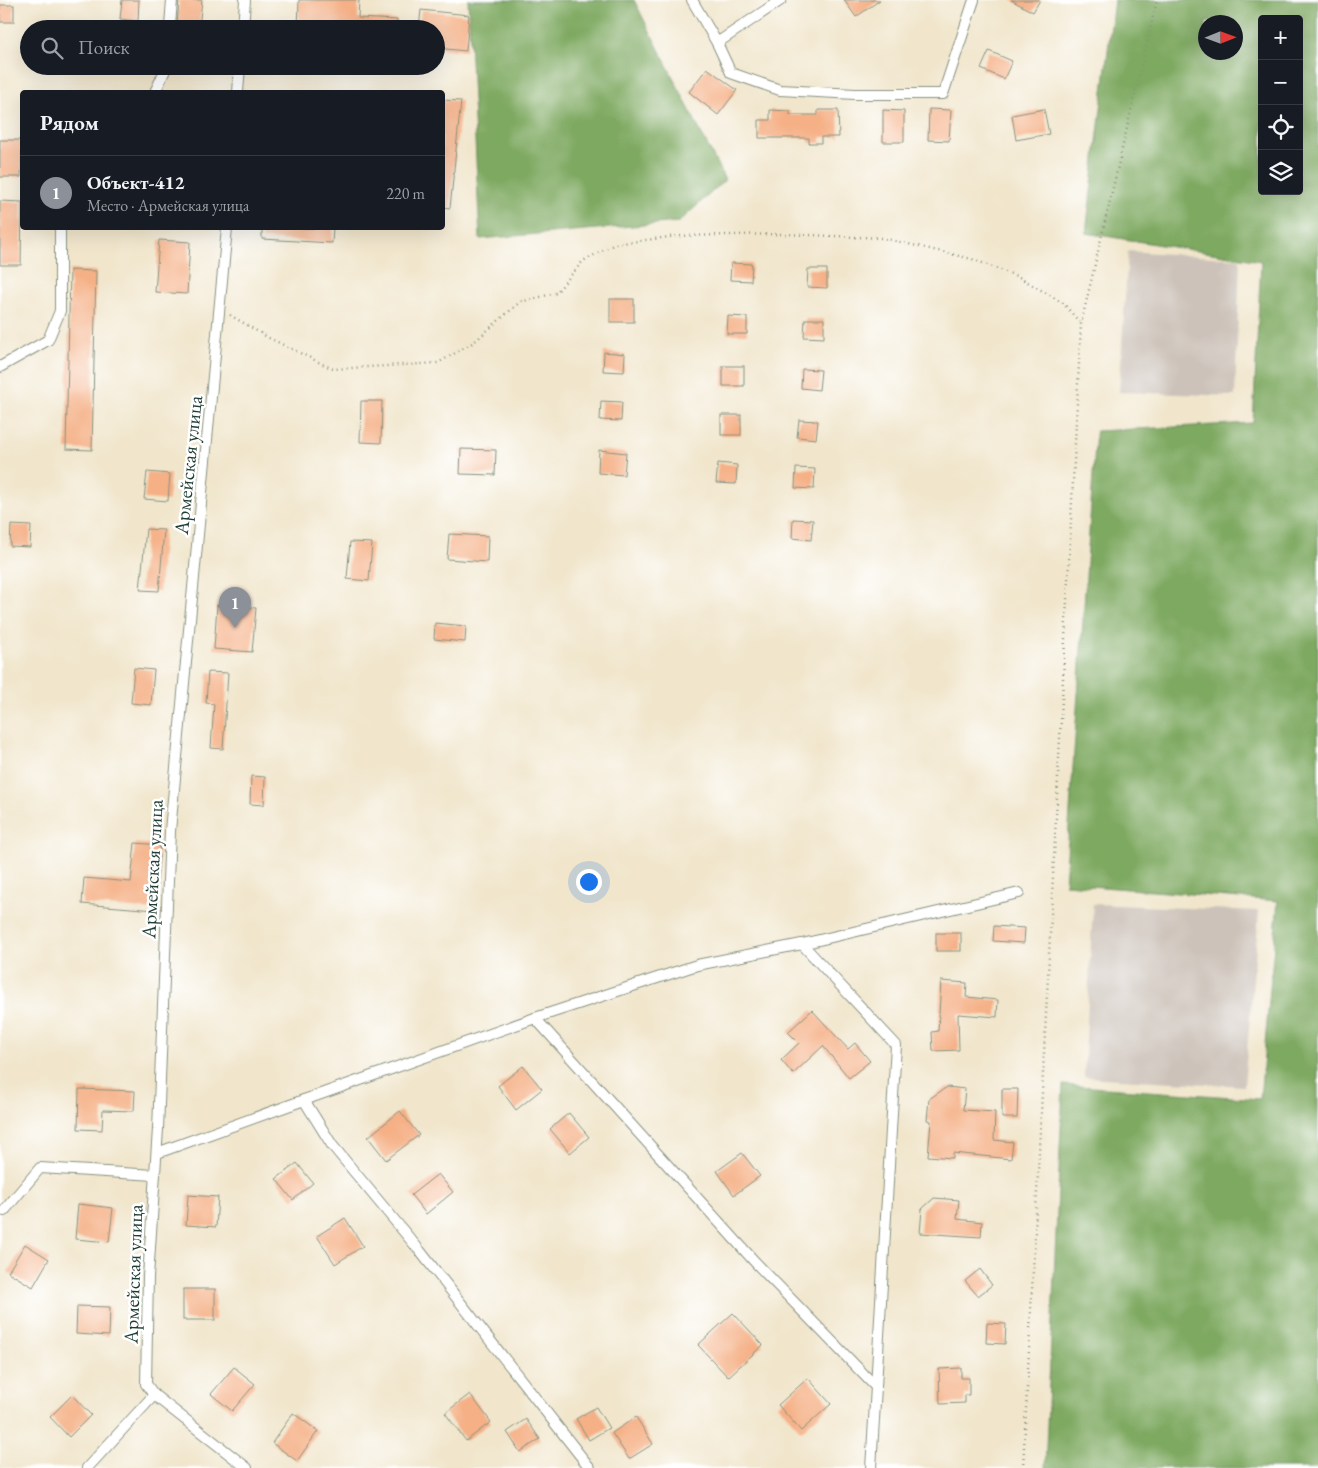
<!DOCTYPE html>
<html lang="ru">
<head>
<meta charset="utf-8">
<style>
  :root { --surface:#171b24; --page:#242831; --text:#f1f3f6; --muted:#9ea1a6; --line:#363941; --accent:#8c9099 }
  body { margin:0; font-family:"EB Garamond",serif; background:var(--page); color:var(--text) }
  .controls { position:absolute; right:15px; top:15px; display:grid; overflow:hidden; border-radius:5px; box-shadow:0 5px 20px #0002 }
  .controls button { width:45px; height:45px; display:grid; place-items:center; padding:0; border:0; border-bottom:1px solid var(--line); background:var(--surface); color:var(--text); font:25px sans-serif }
  .compass { position:absolute; left:1198px; top:15px; width:45px; height:45px; border-radius:50%; background:var(--surface); box-shadow:0 5px 20px #0002; rotate:89deg }
  .you { position:absolute; left:588px; top:881px; width:18px; height:18px; margin:-12px; border:4px solid #fff; border-radius:50%; background:#1a73e8; box-shadow:0 0 0 8px #1a73e833 }
  .badge { display:grid; place-items:center; width:32px; height:32px; border-radius:50%; background:var(--accent); color:#fff; font-size:16px; font-weight:700 }
  .pin { position:absolute; translate:-50% -41px; filter:drop-shadow(0 1px 2px #0008) }
  .pin::after { content:''; position:absolute; top:26px; width:18px; height:15px; background:inherit; clip-path:polygon(0 0,100% 0,50% 100%) }
  .list { margin:0; padding:0; list-style:none }
  h2 { display:flex; justify-content:space-between; align-items:center; height:65px; margin:0; padding:0 20px; font-size:21px }
  h2 small { font-size:16px; font-weight:400; color:var(--muted) }
  .list li { display:grid; grid-template-columns:32px 1fr auto; gap:15px; align-items:center; box-sizing:border-box; height:75px; padding:0 20px; border-top:1px solid var(--line) }
  .list b { display:block; font-size:19px; white-space:nowrap }
  .list p { margin:0; font-size:16px; white-space:nowrap; color:var(--muted) }
  .list em { font-size:16px; font-style:normal; color:var(--muted) }
  .icon { flex:none; width:28px; height:28px; fill:none; stroke:currentColor; stroke-width:2; stroke-linecap:round; stroke-linejoin:round }
  .map { position:relative; flex:none; width:1318px; height:1468px; overflow:hidden }
  .search { position:absolute; background:var(--surface); box-shadow:0 5px 20px #0002; left:20px; top:20px; width:425px; height:55px; display:flex; align-items:center; gap:12px; box-sizing:border-box; padding:0 18px; border-radius:28px; color:var(--muted); font-size:19px }
  .panel { position:absolute; background:var(--surface); box-shadow:0 5px 20px #0002; left:20px; top:90px; width:425px; height:140px; border-radius:5px }
  .map>svg:first-child { display:block }
</style>
</head>
<body>
<div class="map">
<svg width="1318" height="1468" viewBox="0 0 1318 1468">
  <rect width="100%" height="100%" fill="#fff"/>
  <filter id="ink" filterUnits="userSpaceOnUse"><feTurbulence type="fractalNoise" baseFrequency=".02" numOctaves="2"/><feDisplacementMap in="SourceGraphic" scale="10" xChannelSelector="R" yChannelSelector="G"/><feConvolveMatrix kernelMatrix="1 2 1 2 8 2 1 2 1" color-interpolation-filters="sRGB"/></filter>
  <filter id="wash" filterUnits="userSpaceOnUse"><feTurbulence type="fractalNoise" baseFrequency=".0096" numOctaves="4" result="noise"/><feDisplacementMap in="SourceGraphic" scale="20" xChannelSelector="R" yChannelSelector="G"/><feGaussianBlur stdDeviation="1.12" result="paint"/><feColorMatrix in="noise" values="0 0 0 0 0 0 0 0 0 0 0 0 0 0 0 0 0 1.4 0 .05"/><feComposite in="paint" operator="in"/></filter>
  <g filter="url(#wash)">
    <rect width="100%" height="100%" fill="#f1e6cc"/>
    <g fill="#ccc2b9">
      <polygon points="1128,251 1240,259 1235,396 1119,392"/>
      <polygon points="1093,904 1259,911 1244,1086 1084,1077"/>
    </g>
    <g fill="#7ea961" stroke="#4e734a" fill-rule="evenodd">
      <polygon points="468,0 634,0 725,180 679,222 480,239"/>
      <path d="M 1114,0 L 1318,0 L 1318,1468 L 1045,1468 L 1063,1085 L 1260,1099 L 1278,901 L 1065,884 L 1096,431 L 1253,423 L 1261,261 L 1086,233 ZM 1262,19 L 1299,19 L 1299,191 L 1262,191 ZM 1206,22 L 1236,22 L 1236,52 L 1206,52 Z"/>
    </g>
    <g id="blocks">
      <g fill="#f5b086">
        <polygon points="122,0 139,0 138,21 120,19"/>
        <polygon points="179,0 202,0 199,28 177,26"/>
        <polygon points="299,0 359,0 358,18 397,20 396,29 298,28"/>
        <polygon points="844,0 880,0 856,17"/>
        <polygon points="1011,0 1040,0 1033,12"/>
        <rect x="0" y="5" width="14" height="17"/>
        <polygon points="421,10 469,15 466,51 436,48 436,29 419,29"/>
        <polygon points="989,51 1012,61 1004,79 981,69"/>
        <polygon points="707,68 737,90 718,115 689,92"/>
        <polygon points="442,100 461,101 450,208 442,207"/>
        <polygon points="929,109 951,110 949,141 928,140"/>
        <polygon points="1044,109 1049,134 1016,140 1012,115"/>
        <polygon points="770,110 790,111 790,115 818,115 818,110 838,110 839,137 821,137 821,143 809,143 809,138 759,138 759,120 770,120"/>
        <polygon points="883,110 904,111 904,142 883,142"/>
        <polygon points="0,140 22,140 21,177 0,177"/>
        <polygon points="0,201 22,202 21,265 0,265"/>
        <polygon points="262,228 333,228 332,243 262,239"/>
        <polygon points="159,240 190,242 187,294 155,292"/>
        <polygon points="731,263 752,264 751,281 730,280"/>
        <polygon points="808,269 827,269 827,288 807,287"/>
        <polygon points="70,270 96,271 92,450 66,449"/>
        <rect x="610" y="299" width="24" height="23"/>
        <polygon points="728,316 747,317 747,334 727,334"/>
        <polygon points="805,319 824,319 824,338 804,337"/>
        <polygon points="604,352 625,354 624,372 603,371"/>
        <rect x="723" y="366" width="21" height="20"/>
        <polygon points="802,369 821,370 819,390 801,388"/>
        <polygon points="361,401 382,401 381,443 360,442"/>
        <polygon points="601,401 622,402 621,421 600,420"/>
        <rect x="721" y="415" width="20" height="20"/>
        <polygon points="799,420 818,421 816,439 797,437"/>
        <polygon points="461,449 496,450 495,475 460,474"/>
        <polygon points="599,450 626,453 624,475 598,473"/>
        <polygon points="718,463 737,465 736,484 716,483"/>
        <polygon points="796,468 815,469 814,489 795,488"/>
        <polygon points="147,472 170,474 168,501 144,499"/>
        <polygon points="793,519 813,520 811,540 792,538"/>
        <polygon points="11,525 31,526 30,547 10,546"/>
        <polygon points="146,529 164,530 159,591 140,590"/>
        <polygon points="449,534 488,536 487,562 447,559"/>
        <polygon points="350,542 372,543 369,581 347,579"/>
        <polygon points="217,605 256,608 252,652 214,649"/>
        <polygon points="435,623 466,626 465,642 434,639"/>
        <polygon points="134,668 154,670 151,705 131,703"/>
        <polygon points="208,672 228,673 223,749 211,748 214,704 206,703"/>
        <polygon points="251,776 265,777 264,805 250,804"/>
        <polygon points="135,843 160,845 155,910 82,904 84,878 131,882"/>
        <polygon points="994,926 1025,928 1024,943 993,941"/>
        <rect x="936" y="933" width="25" height="18"/>
        <polygon points="941,981 967,983 966,997 998,1000 997,1017 958,1014 959,1050 933,1051 932,1032 938,1031"/>
        <polygon points="812,1010 848,1049 855,1043 870,1061 849,1078 823,1046 793,1074 781,1060 799,1043 788,1032"/>
        <polygon points="523,1066 542,1089 516,1110 498,1086"/>
        <polygon points="947,1087 965,1089 963,1110 995,1112 994,1140 1013,1142 1011,1159 953,1153 953,1158 928,1156 931,1121 927,1120 929,1099"/>
        <polygon points="79,1089 135,1091 134,1111 103,1110 102,1130 78,1129"/>
        <polygon points="1002,1089 1018,1089 1017,1118 1002,1118"/>
        <polygon points="400,1111 419,1135 386,1160 368,1137"/>
        <polygon points="569,1113 589,1137 570,1153 550,1129"/>
        <polygon points="742,1153 760,1176 734,1195 717,1171"/>
        <polygon points="297,1163 313,1183 293,1200 276,1179"/>
        <polygon points="438,1174 453,1192 426,1214 411,1195"/>
        <polygon points="188,1195 218,1197 216,1227 186,1225"/>
        <polygon points="934,1198 959,1200 957,1219 982,1222 981,1237 920,1233 922,1209"/>
        <polygon points="78,1204 113,1208 109,1242 75,1239"/>
        <polygon points="345,1218 363,1246 335,1264 317,1236"/>
        <polygon points="25,1244 49,1259 33,1287 8,1272"/>
        <polygon points="980,1269 992,1285 978,1296 965,1281"/>
        <rect x="183" y="1289" width="32" height="31"/>
        <polygon points="77,1306 110,1307 109,1336 76,1334"/>
        <polygon points="733,1313 763,1345 728,1377 698,1345"/>
        <polygon points="987,1323 1006,1324 1005,1344 986,1343"/>
        <polygon points="234,1367 255,1384 232,1411 211,1394"/>
        <polygon points="961,1368 961,1378 969,1378 969,1395 965,1395 965,1403 940,1404 939,1369"/>
        <polygon points="808,1378 831,1404 801,1431 778,1405"/>
        <polygon points="470,1394 491,1422 466,1441 445,1413"/>
        <polygon points="72,1395 91,1415 69,1437 50,1417"/>
        <polygon points="596,1407 609,1428 589,1440 576,1419"/>
        <polygon points="293,1413 318,1431 297,1461 272,1443"/>
        <polygon points="636,1417 653,1444 629,1459 612,1433"/>
        <polygon points="526,1419 540,1439 520,1452 507,1432"/>
      </g>
    </g>
  </g>
  <g filter="url(#ink)">
    <use href="#blocks" fill-opacity="0" stroke="#889280" stroke-width="1"/>
    <g fill="none" stroke-linecap="round" stroke-linejoin="round">
      <g stroke="#889280" stroke-width="12">
        <g id="street">
          <polyline points="692,0 717,43 781,0"/>
          <polyline points="170,26 172,0"/>
          <polyline points="243,29 245,0"/>
          <polyline points="717,43 731,73 780,90 855,94 943,94 974,0"/>
          <polyline points="155,92 167,66"/>
          <polyline points="238,92 240,66"/>
          <polyline points="227,228 170,831 158,1129 148,1277 146,1384 154,1395 247,1468"/>
          <polyline points="0,367 48,340 60,311 60,228"/>
          <polyline points="802,944 1019,893"/>
          <polyline points="535,1018 697,965 802,944 896,1045 876,1387"/>
          <polyline points="304,1100 535,1018 755,1262 876,1387 871,1468"/>
          <polyline points="157,1153 304,1100 332,1145 420,1251 590,1468"/>
          <polyline points="4,1211 40,1168 155,1175"/>
          <polyline points="87,1468 154,1395"/>
        </g>
      </g>
      <g stroke="#889280" stroke-width="2.5" stroke-dasharray="1 4" stroke-linecap="butt">
        <polyline points="230,315 267,337 333,369 438,363 474,342 520,302 556,293 583,261 615,244 677,236 782,234 883,238 972,259 1019,277 1063,303 1081,324"/>
        <polyline points="1023,1468 1081,324 1157,0"/>
      </g>
      <use href="#street" stroke="#fff" stroke-width="10"/>
    </g>
  </g>
  <g text-anchor="middle" stroke-width="5" stroke-linejoin="round" paint-order="stroke">
    <g font-size="20" fill="#1f3d34" stroke="#fff">
      <text transform="translate(188 465) rotate(-84)" y="7">Армейская улица</text>
      <text transform="translate(152 869) rotate(-87)" y="7">Армейская улица</text>
      <text transform="translate(133 1274) rotate(-88)" y="7">Армейская улица</text>
    </g>
  </g>
</svg>
<div class="controls">
<button>+</button>
<button>−</button>
<button><svg class="icon" aria-label="locate" viewBox="0 0 24 24"><circle cx="12" cy="12" r="6"/><path d="M12 2v4M12 18v4M2 12h4M18 12h4"/></svg></button>
<button><svg class="icon" aria-label="layers" viewBox="0 0 24 24"><path d="M12 4l9 5-9 5-9-5zM3 14l9 5 9-5"/></svg></button>
</div>
<svg class="compass" viewBox="-18 -18 36 36"><path d="M0-13l5 13h-10z" fill="#e53935"/><path d="M0 13l5-13h-10z" fill="#9ea1a6"/></svg>
<div class="you"></div>
<div class="pin badge" style="left:235px;top:628px">1</div>
<div class="search"><svg class="icon" aria-label="search" viewBox="0 0 24 24"><circle cx="10" cy="10" r="6"/><path d="M15 15l6 6"/></svg>Поиск</div>
<section class="panel">
<h2>Рядом<small></small></h2>
<ul class="list">
<li><span class="badge">1</span><div><b>Объект-412</b><p>Место · Армейская улица</p></div><em>220 m</em></li>
</ul>
</section>
</div>
</body>
</html>
